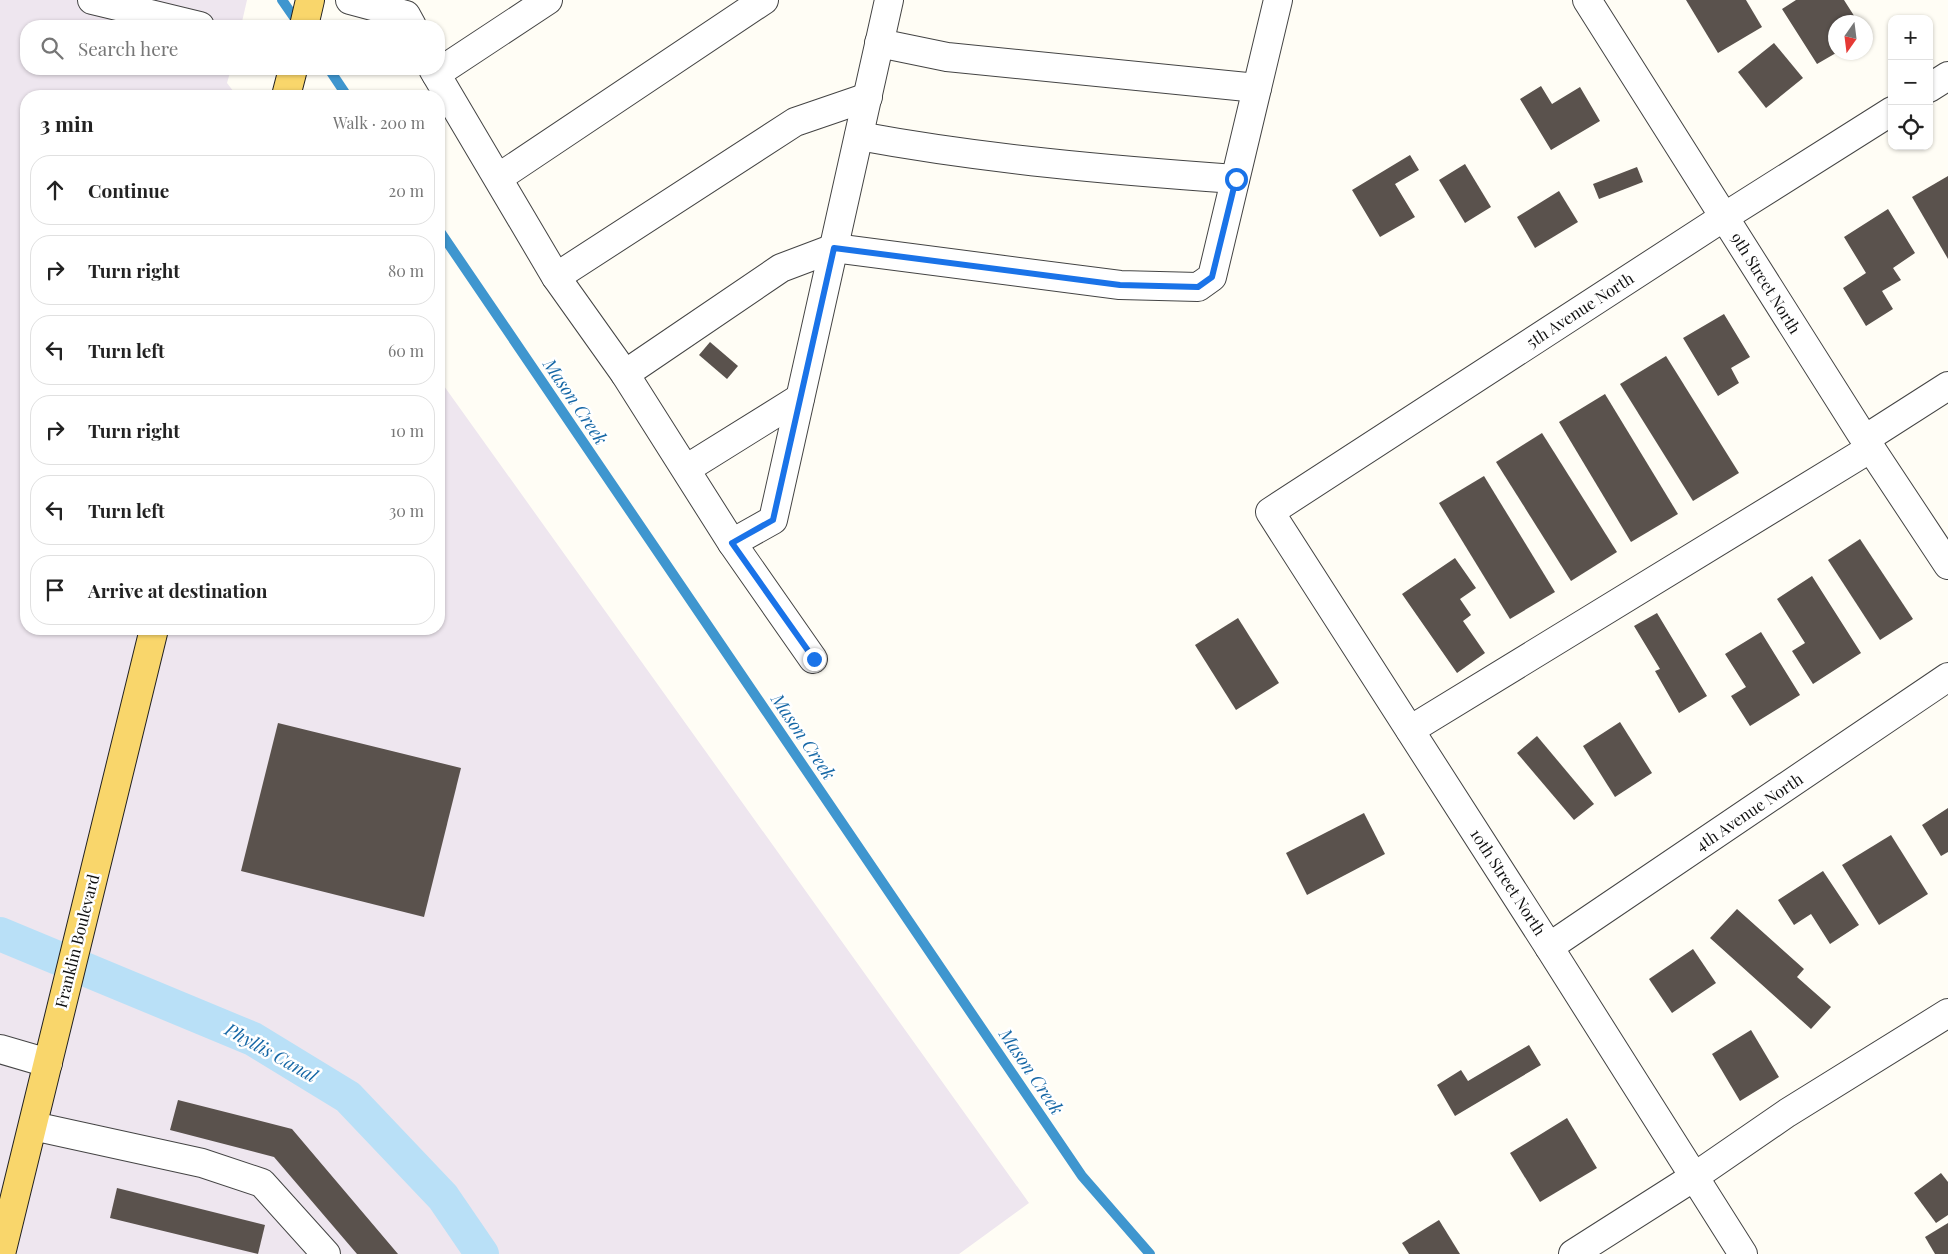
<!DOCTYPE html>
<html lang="en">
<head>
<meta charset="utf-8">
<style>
  :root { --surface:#fff; --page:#f6f6f6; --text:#222; --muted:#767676; --line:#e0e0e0 }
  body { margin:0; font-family:"Playfair Display",serif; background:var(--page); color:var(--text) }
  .controls { position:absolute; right:15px; top:15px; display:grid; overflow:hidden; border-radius:10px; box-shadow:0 1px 4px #0004 }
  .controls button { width:45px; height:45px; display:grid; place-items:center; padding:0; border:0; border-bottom:1px solid var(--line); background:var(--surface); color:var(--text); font:25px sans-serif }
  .compass { position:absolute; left:1828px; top:15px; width:45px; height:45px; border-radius:50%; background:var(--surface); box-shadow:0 1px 4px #0004; rotate:194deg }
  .stop { position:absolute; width:15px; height:15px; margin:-11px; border:4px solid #1a73e8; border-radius:50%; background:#fff }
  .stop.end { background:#1a73e8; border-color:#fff; box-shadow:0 1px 5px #0008 }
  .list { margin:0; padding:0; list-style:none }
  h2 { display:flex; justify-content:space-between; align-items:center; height:65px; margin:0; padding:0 20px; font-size:21px }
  h2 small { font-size:16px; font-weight:400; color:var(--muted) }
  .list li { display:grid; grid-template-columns:32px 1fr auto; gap:15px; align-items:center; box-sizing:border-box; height:70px; margin:0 10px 10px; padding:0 10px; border:1px solid var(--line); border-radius:20px }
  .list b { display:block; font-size:19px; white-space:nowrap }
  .list em { font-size:16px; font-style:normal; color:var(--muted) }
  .icon { flex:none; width:28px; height:28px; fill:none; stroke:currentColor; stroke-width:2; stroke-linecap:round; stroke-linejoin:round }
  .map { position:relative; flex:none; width:1948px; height:1254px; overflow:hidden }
  .search { position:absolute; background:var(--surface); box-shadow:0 1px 4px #0004; left:20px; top:20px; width:425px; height:55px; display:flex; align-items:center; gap:12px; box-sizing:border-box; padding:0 18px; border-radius:20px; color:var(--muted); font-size:19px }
  .panel { position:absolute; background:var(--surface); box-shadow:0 1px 4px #0004; left:20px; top:90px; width:425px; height:545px; border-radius:20px }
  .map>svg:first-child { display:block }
</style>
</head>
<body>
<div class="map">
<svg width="1948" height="1254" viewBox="0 0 1948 1254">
  <rect width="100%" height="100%" fill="#fffdf5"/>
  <polygon fill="#eee6ef" points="0,0 247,0 241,26 26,26 26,69 231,69 227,83 237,96 26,96 26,629 439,629 439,379 1029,1203 959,1254 0,1254"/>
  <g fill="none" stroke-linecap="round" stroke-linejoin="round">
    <g stroke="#3f96cf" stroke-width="10">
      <polyline points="282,0 300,26"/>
      <polyline points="329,69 347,96"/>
      <polyline points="439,230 1082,1176 1150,1254"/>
    </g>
    <polyline stroke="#b9e0f7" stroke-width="34" points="0,934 253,1039 348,1097 443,1197 482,1254"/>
  </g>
  <g fill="#5a524d">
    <polygon points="1686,0 1746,0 1762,27 1718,53"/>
    <polygon points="1796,0 1844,0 1858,22 1836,22 1836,53 1817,64 1782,9"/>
    <polygon points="1774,43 1803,78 1766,108 1738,72"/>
    <polygon points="1541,86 1552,104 1580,87 1600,121 1551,150 1520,99"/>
    <polygon points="1410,155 1419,170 1395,184 1415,217 1380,237 1352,190"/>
    <polygon points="1465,164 1491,207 1465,223 1439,180"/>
    <polygon points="1637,167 1643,182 1599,199 1593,184"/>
    <polygon points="1948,176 1948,259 1912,197"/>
    <polygon points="1559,191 1578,222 1535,248 1517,217"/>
    <polygon points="1888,209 1915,253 1893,268 1901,280 1882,291 1893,309 1866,326 1843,288 1866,273 1844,237"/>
    <polygon points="1724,314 1750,357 1731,368 1739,383 1718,396 1683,338"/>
    <polygon points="710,342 738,366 727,379 699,355"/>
    <polygon points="1666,356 1739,473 1693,501 1620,384"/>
    <polygon points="1605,394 1678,514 1631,542 1559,422"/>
    <polygon points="1542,433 1617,552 1571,581 1496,462"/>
    <polygon points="1484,476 1555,592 1510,619 1439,503"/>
    <polygon points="1860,539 1913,619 1880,640 1828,560"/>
    <polygon points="1455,558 1476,588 1460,599 1471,615 1463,621 1485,653 1457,673 1402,594"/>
    <polygon points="1812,576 1861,653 1813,684 1792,651 1805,643 1777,599"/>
    <polygon points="1657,613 1707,696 1679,713 1655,671 1660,669 1634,626"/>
    <polygon points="1238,618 1279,683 1236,710 1195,645"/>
    <polygon points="1761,632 1800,695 1750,726 1731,696 1746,687 1725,654"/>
    <polygon points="1620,722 1652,773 1615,797 1583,746"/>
    <polygon points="278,723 461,768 424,917 241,871"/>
    <polygon points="1537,736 1594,804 1574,820 1517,753"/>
    <polygon points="1948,808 1948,852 1941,856 1922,825"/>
    <polygon points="1364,813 1385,854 1307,895 1286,853"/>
    <polygon points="1891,835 1928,894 1879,925 1842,865"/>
    <polygon points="1823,871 1859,925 1830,944 1811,914 1794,925 1778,900"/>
    <polygon points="1737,909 1804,969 1797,977 1831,1007 1811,1029 1710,938"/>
    <polygon points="1693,949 1716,983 1672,1013 1649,979"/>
    <polygon points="1751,1030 1779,1077 1740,1101 1712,1054"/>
    <polygon points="1529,1045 1541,1065 1455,1116 1437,1085 1461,1070 1468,1081"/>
    <polygon points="178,1100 292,1129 398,1254 357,1254 274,1157 170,1130"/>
    <polygon points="1567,1118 1597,1168 1540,1202 1510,1153"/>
    <polygon points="1941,1173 1948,1182 1948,1215 1936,1223 1914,1193"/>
    <polygon points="117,1188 265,1225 258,1254 110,1218"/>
    <polygon points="1439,1220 1460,1254 1409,1254 1402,1243"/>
    <polygon points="1948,1223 1948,1254 1935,1254 1925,1237"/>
  </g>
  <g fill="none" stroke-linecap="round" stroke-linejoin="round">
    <g stroke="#444" stroke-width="30">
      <g id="minor">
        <polyline points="92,0 200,26"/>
        <polyline points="350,0 406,15 412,26"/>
        <polyline points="1587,0 1860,432 1948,565"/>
        <polyline points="879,43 947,57 1257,88"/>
        <polyline points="433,69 556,277 625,374 732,543 813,659"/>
        <polyline points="436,74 548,0"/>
        <polyline points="1929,88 1948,76"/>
        <path d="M 859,136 C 983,159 1109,170 1235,179"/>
        <polyline points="498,178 764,0"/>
        <polyline points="556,277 795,122 868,97"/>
        <polyline points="625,374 781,268 834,248 1120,285 1198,287 1212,277 1278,0"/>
        <polyline points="1865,439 1948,386"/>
        <polyline points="686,469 800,398"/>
        <polyline points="732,543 773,520 889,0"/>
        <polyline points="1410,730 1871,448"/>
        <polyline points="1549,947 1948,677"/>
        <polyline points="0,1049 48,1063"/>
        <polyline points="33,1126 202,1163 262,1183 326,1254"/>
        <polyline points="1573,1254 1694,1177 1787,1113 1948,1013"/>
        <polyline points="1743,1254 1549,947 1270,512 1724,217 1892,111"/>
      </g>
    </g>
    <g stroke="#222" stroke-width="30">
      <g id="major">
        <polyline points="304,26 310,0"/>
        <polyline points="286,96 293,69"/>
        <polyline points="1,1254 154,629"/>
      </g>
    </g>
    <use href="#minor" stroke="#fff" stroke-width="28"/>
    <use href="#major" stroke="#f9d66b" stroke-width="28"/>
  </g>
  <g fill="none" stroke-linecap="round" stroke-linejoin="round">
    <polyline stroke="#1a73e8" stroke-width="6" points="814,659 732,543 773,520 834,248 1120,285 1198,287 1212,277 1236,179"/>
  </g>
  <g text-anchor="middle" stroke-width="5" stroke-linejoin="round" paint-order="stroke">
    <g font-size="16" fill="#111" stroke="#fff">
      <text transform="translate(1766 283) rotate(58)" y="6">9th Street North</text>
      <text transform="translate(1580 310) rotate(-33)" y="6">5th Avenue North</text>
      <text transform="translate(1749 812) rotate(-34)" y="6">4th Avenue North</text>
      <text transform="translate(1508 882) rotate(57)" y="6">10th Street North</text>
      <text transform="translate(77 941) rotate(-76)" y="6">Franklin Boulevard</text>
    </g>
    <g font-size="18" font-style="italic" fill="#1768a6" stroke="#fff">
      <text transform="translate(575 402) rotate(56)" y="6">Mason Creek</text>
      <text transform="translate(803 737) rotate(56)" y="6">Mason Creek</text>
      <text transform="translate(271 1053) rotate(29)" y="6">Phyllis Canal</text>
      <text transform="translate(1031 1072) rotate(56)" y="6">Mason Creek</text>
    </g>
  </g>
</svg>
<div class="controls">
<button>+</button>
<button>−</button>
<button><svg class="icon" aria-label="locate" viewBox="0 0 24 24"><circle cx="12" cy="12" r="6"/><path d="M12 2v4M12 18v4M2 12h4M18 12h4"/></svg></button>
</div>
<svg class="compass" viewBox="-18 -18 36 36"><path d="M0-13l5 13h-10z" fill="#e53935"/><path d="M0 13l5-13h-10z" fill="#767676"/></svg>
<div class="stop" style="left:1236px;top:179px"></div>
<div class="stop end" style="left:814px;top:659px"></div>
<div class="search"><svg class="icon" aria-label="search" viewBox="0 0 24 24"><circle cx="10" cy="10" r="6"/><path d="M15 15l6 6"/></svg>Search here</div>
<section class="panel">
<h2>3 min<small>Walk · 200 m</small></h2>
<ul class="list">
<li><svg class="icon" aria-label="ahead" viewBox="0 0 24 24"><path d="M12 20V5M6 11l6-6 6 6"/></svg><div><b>Continue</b></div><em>20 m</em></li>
<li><svg class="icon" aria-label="right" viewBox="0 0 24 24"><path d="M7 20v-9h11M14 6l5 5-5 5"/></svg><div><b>Turn right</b></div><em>80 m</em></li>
<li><svg class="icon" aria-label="left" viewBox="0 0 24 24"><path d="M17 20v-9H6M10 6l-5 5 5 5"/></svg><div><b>Turn left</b></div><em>60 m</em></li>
<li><svg class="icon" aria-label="right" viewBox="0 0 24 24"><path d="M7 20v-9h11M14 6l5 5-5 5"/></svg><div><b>Turn right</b></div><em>10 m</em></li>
<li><svg class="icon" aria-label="left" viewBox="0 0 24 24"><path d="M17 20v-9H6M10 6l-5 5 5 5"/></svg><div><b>Turn left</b></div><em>30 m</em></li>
<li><svg class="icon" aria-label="arrive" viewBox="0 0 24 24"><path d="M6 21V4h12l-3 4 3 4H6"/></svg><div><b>Arrive at destination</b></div></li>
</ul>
</section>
</div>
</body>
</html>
